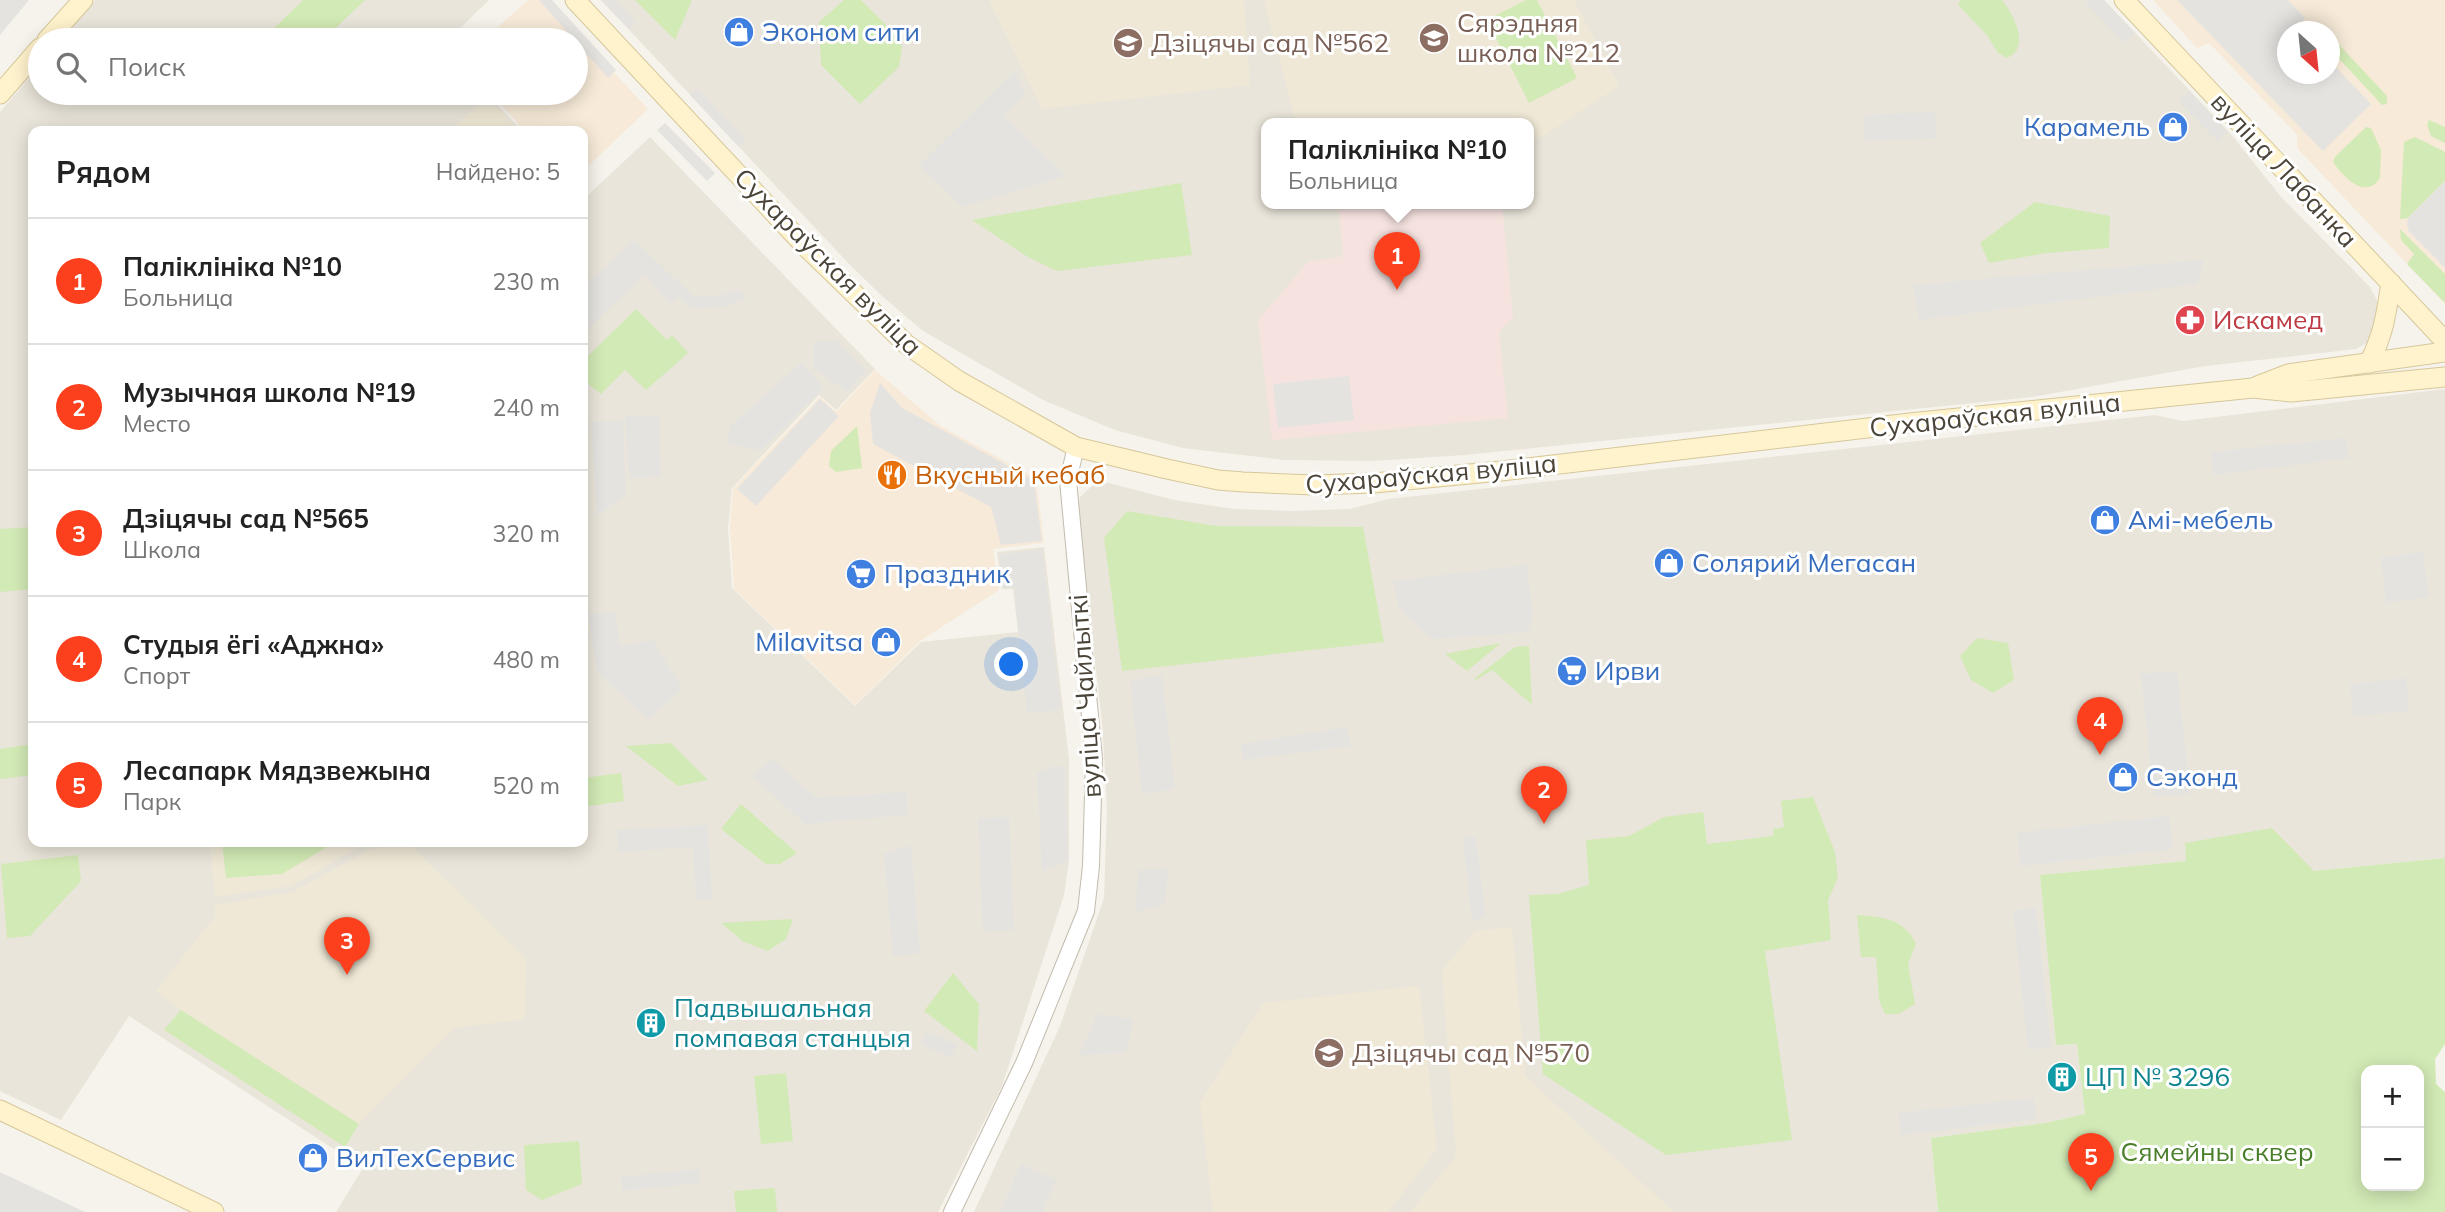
<!DOCTYPE html>
<html lang="ru">
<head>
<meta charset="utf-8">
<style>
  :root { --surface:#fff; --page:#f6f6f6; --text:#222; --muted:#767676; --line:#e0e0e0; --accent:#fc3f1d }
  body { margin:0; font-family:Mulish,sans-serif; background:var(--page); color:var(--text) }
  .controls { position:absolute; right:21px; bottom:21px; display:grid; overflow:hidden; border-radius:14px; box-shadow:0 4px 18px #0003 }
  .controls button { width:63px; height:63px; display:grid; place-items:center; padding:0; border:0; border-bottom:2px solid var(--line); background:var(--surface); color:var(--text); font:35px sans-serif }
  .compass { position:absolute; left:2277px; top:21px; width:63px; height:63px; border-radius:50%; background:var(--surface); box-shadow:0 4px 18px #0003; rotate:153deg }
  .you { position:absolute; left:1012px; top:665px; width:24px; height:24px; margin:-18px; border:5px solid #fff; border-radius:50%; background:#1a73e8; box-shadow:0 0 0 10px #1a73e833 }
  .badge { display:grid; place-items:center; width:46px; height:46px; border-radius:50%; background:var(--accent); color:#fff; font-size:23px; font-weight:700 }
  .pin { position:absolute; translate:-50% -58px; filter:drop-shadow(0 2px 4px #0008) }
  .pin::after { content:''; position:absolute; top:37px; width:24px; height:21px; background:inherit; clip-path:polygon(0 0,100% 0,50% 100%) }
  .popup { position:absolute; left:1261px; top:118px; width:273px; height:91px; box-sizing:border-box; display:grid; place-content:center; border-radius:14px; background:var(--surface); filter:drop-shadow(0 2px 5px #0005); font-size:23px; white-space:nowrap; color:var(--muted) }
  .popup b { font-size:26px; color:var(--text) }
  .popup::after { content:''; position:absolute; left:50%; top:100%; margin-left:-14px; border:14px solid transparent; border-top-color:var(--surface) }
  .list { margin:0; padding:0; list-style:none }
  h2 { display:flex; justify-content:space-between; align-items:center; height:91px; margin:0; padding:0 28px; font-size:30px }
  h2 small { font-size:23px; font-weight:400; color:var(--muted) }
  .list li { display:grid; grid-template-columns:46px 1fr auto; gap:21px; align-items:center; box-sizing:border-box; height:126px; padding:0 28px; border-top:2px solid var(--line) }
  .list b { display:block; font-size:26px; white-space:nowrap }
  .list p { margin:0; font-size:23px; white-space:nowrap; color:var(--muted) }
  .list em { font-size:23px; font-style:normal; color:var(--muted) }
  .icon { flex:none; width:38px; height:38px; fill:none; stroke:currentColor; stroke-width:2; stroke-linecap:round; stroke-linejoin:round }
  .map { position:relative; flex:none; width:2445px; height:1212px; overflow:hidden }
  .search { position:absolute; background:var(--surface); box-shadow:0 4px 18px #0003; left:28px; top:28px; width:560px; height:77px; display:flex; align-items:center; gap:18px; box-sizing:border-box; padding:0 24px; border-radius:38px; color:var(--muted); font-size:26px }
  .panel { position:absolute; background:var(--surface); box-shadow:0 4px 18px #0003; left:28px; top:126px; width:560px; height:721px; border-radius:14px }
  .map>svg:first-child { display:block }
</style>
</head>
<body>
<div class="map">
<svg width="2445" height="1212" viewBox="0 0 2445 1212">
  <rect width="100%" height="100%" fill="#f6f3ec"/>
  <g fill="#eae5da" fill-rule="evenodd">
    <polygon points="95,0 489,0 448,40 61,40"/>
    <path d="M 601,0 L 2104,0 L 2230,133 L 2282,198 L 2370,287 L 2381,308 L 2369,342 L 2356,349 L 2205,366 L 2032,397 L 1465,455 L 1372,461 L 1285,460 L 1183,448 L 1115,430 L 1043,400 L 923,331 L 883,297 L 849,264 ZM 1266,124 L 1528,124 L 1528,204 L 1266,204 Z"/>
    <polygon points="40,65 40,93 486,93 522,131 33,131 33,842 583,842 583,196 585,198 650,137 875,369 836,410 819,395 732,488 728,528 732,588 855,706 921,642 1018,632 1013,589 1002,589 997,552 1044,547 1069,759 1069,861 1064,895 1002,1086 938,1212 336,1212 363,1168 129,1016 61,1120 0,1091 0,112"/>
    <polygon points="2445,389 2445,858 2314,871 2185,844 2186,861 2040,875 2056,1045 2077,1044 2085,1114 2045,1123 1931,1138 1938,1212 974,1212 1060,1026 1104,898 1107,807 1102,722 1078,513 1080,497 1092,486 1099,483 1109,483 1174,500 1234,509 1292,511 1350,509 1388,499 2155,415 2183,421"/>
  </g>
  <g fill="#f7ead8" fill-rule="evenodd">
    <polygon points="528,0 546,0 648,109 583,171 583,131 525,131 490,93 576,93 576,40 484,40"/>
    <path d="M 2153,0 L 2445,0 L 2445,304 L 2297,148 L 2297,135 L 2209,43 L 2197,48 ZM 2288,32 L 2330,32 L 2330,74 L 2288,74 Z"/>
    <polygon points="875,370 942,427 1036,478 1044,543 993,549 999,590 920,641 855,705 734,589 730,527 733,488 820,397 836,412"/>
  </g>
  <g fill="#efe8d6">
    <polygon points="989,0 1244,0 1250,85 1042,109"/>
    <polygon points="1264,0 1574,0 1619,86 1528,146 1528,124 1296,124"/>
    <polygon points="487,96 520,131 451,131"/>
    <polygon points="210,842 368,842 291,886 215,897"/>
    <polygon points="405,842 408,842 526,959 525,1019 455,1028 359,1124 181,1010 156,991 215,916 215,905 293,892 367,851"/>
    <polygon points="1512,927 1525,1076 1674,1212 1410,1212 1456,1156 1442,971 1475,931"/>
    <polygon points="1419,986 1437,1149 1388,1212 1213,1212 1200,1102 1263,1003"/>
  </g>
  <polygon fill="#f6e3e0" points="1400,204 1502,204 1513,317 1499,332 1508,418 1272,440 1258,320 1308,262 1343,256 1339,210"/>
  <g fill="#d2eab5" fill-rule="evenodd">
    <polygon points="303,0 365,0 323,40 262,40"/>
    <polygon points="635,0 692,0 675,40"/>
    <polygon points="844,0 861,0 891,30 902,47 899,67 860,104 821,65 819,22"/>
    <polygon points="1526,0 1537,0 1577,78 1529,103 1487,20"/>
    <path d="M 1961,0 L 2002,0 C 2014,14 2031,49 2007,58 L 1998,53 L 1987,35 L 1958,5 Z"/>
    <polygon points="2330,35 2387,96 2387,104 2382,105 2330,49"/>
    <polygon points="2429,120 2445,127 2445,143 2431,136 2427,125"/>
    <path d="M 2366,127 L 2371,128 L 2381,150 L 2380,178 C 2365,201 2343,176 2333,162 L 2335,157 Z"/>
    <polygon points="2415,137 2445,152 2445,181 2408,218 2400,219 2404,142"/>
    <polygon points="1181,183 1192,255 1057,271 1028,257 972,220"/>
    <polygon points="2035,202 2110,216 2109,248 2047,253 1989,263 1980,243"/>
    <polygon points="2400,229 2445,274 2445,303 2407,264 2414,254 2401,240"/>
    <polygon points="636,309 667,340 672,335 688,353 646,390 625,370 601,394 583,380 583,361"/>
    <polygon points="857,426 862,468 836,472 829,466 831,451"/>
    <polygon points="1127,511 1217,526 1363,527 1384,642 1122,671 1104,538"/>
    <polygon points="33,527 33,589 0,592 0,529"/>
    <polygon points="1977,638 2008,643 2014,680 1993,693 1971,680 1960,656"/>
    <polygon points="1501,643 1467,671 1445,654"/>
    <polygon points="1529,646 1532,705 1492,670 1476,680 1474,679 1515,647"/>
    <polygon points="671,743 708,780 678,786 626,746"/>
    <polygon points="33,744 33,775 0,779 0,749"/>
    <polygon points="621,773 624,801 583,807 583,778"/>
    <polygon points="1813,797 1835,852 1838,878 1828,900 1831,940 1765,951 1792,1140 1666,1155 1543,1074 1529,895 1558,894 1589,885 1586,840 1629,836 1664,817 1703,812 1707,844 1773,836 1773,829 1784,827 1781,801"/>
    <polygon points="741,804 797,853 780,864 766,864 721,829"/>
    <path d="M 2272,828 L 2314,871 L 2445,858 L 2445,1044 L 2435,1059 L 2436,1084 L 2445,1092 L 2445,1212 L 1938,1212 L 1931,1138 L 2045,1123 L 2085,1114 L 2077,1044 L 2056,1045 L 2040,875 L 2186,861 L 2185,843 ZM 2366,1070 L 2419,1070 L 2419,1186 L 2366,1186 Z"/>
    <polygon points="222,842 335,842 282,874 226,878"/>
    <polygon points="78,855 81,881 30,936 7,938 1,864"/>
    <path d="M 1857,915 C 1882,917 1904,918 1916,944 L 1908,964 L 1915,1004 L 1899,1014 L 1885,1014 L 1879,1000 L 1876,957 L 1861,957 Z"/>
    <polygon points="793,919 786,939 768,951 744,942 721,923"/>
    <polygon points="953,973 979,1004 977,1051 924,1011"/>
    <polygon points="181,1010 359,1124 345,1147 164,1030"/>
    <polygon points="786,1073 793,1141 761,1144 754,1076"/>
    <polygon points="579,1141 582,1184 542,1200 526,1190 524,1145"/>
    <polygon points="775,1188 777,1212 736,1212 734,1191"/>
  </g>
  <g fill="#e5e3e0">
    <polygon points="0,0 29,0 0,35"/>
    <polygon points="539,0 552,0 616,70 608,78"/>
    <polygon points="601,0 615,0 636,22 629,29"/>
    <polygon points="2104,0 2135,33 2125,43 2084,1"/>
    <polygon points="2177,0 2288,0 2305,18 2297,27 2301,31 2288,32 2288,74 2330,74 2330,61 2371,104 2323,151"/>
    <polygon points="1015,71 1026,94 1004,116 1066,176 962,207 919,165"/>
    <polygon points="698,89 746,140 739,147 690,95"/>
    <polygon points="2189,91 2227,132 2217,141 2179,101"/>
    <polygon points="1935,112 1936,138 1865,141 1863,115"/>
    <polygon points="665,123 715,173 707,181 657,130"/>
    <polygon points="2445,181 2445,268 2409,232 2407,224 2408,218"/>
    <polygon points="634,240 693,296 715,297 739,289 748,297 729,306 692,309 679,297 670,304 644,275 583,333 583,288"/>
    <polygon points="2204,260 2197,284 1919,320 1913,285"/>
    <polygon points="836,341 866,370 847,392 814,368 814,342"/>
    <polygon points="801,363 824,387 761,450 727,444 730,426"/>
    <polygon points="1349,376 1354,420 1278,428 1273,384"/>
    <polygon points="880,383 902,408 1034,480 1042,541 1001,545 991,507 873,444 870,413"/>
    <polygon points="820,399 839,416 756,506 737,489"/>
    <polygon points="625,416 659,416 661,477 629,478"/>
    <polygon points="623,421 626,494 597,516 591,422"/>
    <polygon points="2346,438 2349,458 2213,475 2211,452"/>
    <polygon points="1042,549 1061,710 1027,713 1014,587 1003,588 999,555"/>
    <polygon points="2423,552 2429,597 2386,603 2381,557"/>
    <polygon points="1527,565 1533,616 1528,632 1431,639 1399,608 1393,581"/>
    <polygon points="616,612 619,646 653,640 682,689 648,720 597,671 588,614"/>
    <polygon points="2177,671 2190,794 2154,797 2141,674"/>
    <polygon points="1162,675 1175,789 1142,794 1130,681"/>
    <polygon points="2406,678 2409,711 2353,716 2350,684"/>
    <polygon points="1347,727 1351,746 1243,760 1241,744"/>
    <polygon points="772,759 817,798 907,792 907,815 805,824 753,776"/>
    <polygon points="1065,766 1068,861 1042,871 1037,773 1050,767"/>
    <polygon points="2169,816 2173,849 2020,866 2017,833"/>
    <polygon points="1009,817 1014,930 983,931 978,818"/>
    <polygon points="708,825 712,899 696,900 693,847 618,852 617,830"/>
    <polygon points="1463,837 1476,837 1484,903 1485,914 1472,923"/>
    <polygon points="911,845 920,953 893,956 884,854"/>
    <polygon points="1168,869 1165,904 1136,912 1138,870"/>
    <polygon points="2036,908 2051,1047 2028,1050 2013,911"/>
    <polygon points="1097,1014 1134,1019 1126,1053 1079,1055"/>
    <polygon points="927,1032 957,1045 951,1058 921,1044"/>
    <polygon points="2034,1098 2037,1119 1901,1135 1898,1113"/>
    <polygon points="1021,1164 1057,1180 1042,1212 1000,1212"/>
    <polygon points="699,1169 700,1183 622,1191 621,1177"/>
    <polygon points="0,1172 85,1212 0,1212"/>
  </g>
  <g fill="none" stroke-linecap="round" stroke-linejoin="round">
    <g stroke="#c2bbae" stroke-width="18">
      <polyline id="tertiary" points="952,1212 1024,1063 1086,911 1091,866 1094,759 1068,480 1076,447"/>
    </g>
    <g stroke="#d6c79b" stroke-width="21">
      <g id="secondary">
        <polyline points="575,0 804,245 906,344 959,381 1076,447 1167,469 1218,480 1243,482 1314,485 1374,483 1501,471 1910,423 2253,388 2291,392 2445,377"/>
        <polyline points="2124,0 2445,341"/>
        <polyline points="47,40 83,0"/>
        <polyline points="0,94 40,48"/>
        <path d="M 2369,363 C 2384,333 2386,315 2391,283"/>
        <polyline points="2257,386 2288,374 2445,352"/>
        <polyline points="0,1110 214,1212"/>
      </g>
    </g>
    <use href="#tertiary" stroke="#fff" stroke-width="16"/>
    <use href="#secondary" stroke="#fff3cd" stroke-width="19"/>
  </g>
  <defs>
    <g id="shop-disc" transform="scale(1.575)"><circle r="9.5" fill="#3f7fe0" stroke="#fff"/><path d="M-5-2.5h2.3a2.7 3.5 0 0 1 5.4 0H5L5.5 6h-11ZM-1.5-2.5h3a1.5 2.3 0 0 0-3 0Z" fill="#fff"/></g>
    <g id="school-disc" transform="scale(1.575)"><circle r="9.5" fill="#8d6e63" stroke="#fff"/><path d="M0-5L7-2L0 1L-7-2ZM-4 1L0 2.5L4 1V4Q0 6-4 4Z" fill="#fff"/></g>
    <g id="pharmacy-disc" transform="scale(1.575)"><circle r="9.5" fill="#e0444e" stroke="#fff"/><path d="M-2-6h4v4h4v4h-4v4h-4v-4h-4v-4h4Z" fill="#fff"/></g>
    <g id="restaurant-disc" transform="scale(1.575)"><circle r="9.5" fill="#e8710a" stroke="#fff"/><path d="M-5-6h1v4h1v-4h1v4h1v-4h1v5L-1.5 .5V6h-2V.5L-5-1ZM5-6V6H3V1.5H1.5Q1.5-4 5-6Z" fill="#fff"/></g>
    <g id="supermarket-disc" transform="scale(1.575)"><circle r="9.5" fill="#3f7fe0" stroke="#fff"/><path d="M-6-5.5h2.5l.6 2H6L4.5 2H-2.5L-4.4-4H-6ZM-1.5 3.2a1.3 1.3 0 1 0 .1 0ZM3 3.2a1.3 1.3 0 1 0 .1 0Z" fill="#fff"/></g>
    <g id="building-disc" transform="scale(1.575)"><circle r="9.5" fill="#0f9aa8" stroke="#fff"/><path d="M-4-6H4V6H1V3H-1V6H-4ZM-2.5-4.3h1.7v1.8h-1.7ZM.8-4.3h1.7v1.8H.8ZM-2.5-1h1.7V.8h-1.7ZM.8-1h1.7V.8H.8Z" fill="#fff"/></g>
  </defs>
  <g fill-rule="evenodd">
    <use href="#shop-disc" x="739" y="32"/>
    <use href="#school-disc" x="1434" y="38"/>
    <use href="#school-disc" x="1128" y="43"/>
    <use href="#shop-disc" x="2173" y="127"/>
    <use href="#pharmacy-disc" x="2190" y="320"/>
    <use href="#restaurant-disc" x="892" y="475"/>
    <use href="#shop-disc" x="2105" y="520"/>
    <use href="#shop-disc" x="1669" y="563"/>
    <use href="#supermarket-disc" x="861" y="574"/>
    <use href="#shop-disc" x="886" y="642"/>
    <use href="#supermarket-disc" x="1572" y="671"/>
    <use href="#shop-disc" x="2123" y="777"/>
    <use href="#building-disc" x="651" y="1023"/>
    <use href="#school-disc" x="1329" y="1053"/>
    <use href="#building-disc" x="2062" y="1077"/>
    <use href="#shop-disc" x="313" y="1158"/>
  </g>
  <g text-anchor="middle" stroke-width="6" stroke-linejoin="round" paint-order="stroke">
    <g font-size="26" fill="#785e54" stroke="#fff" text-anchor="start">
      <text x="1457" y="32">Сярэдняя<tspan x="1457" dy="30">школа №212</tspan></text>
      <text x="1151" y="52">Дзіцячы сад №562</text>
      <text x="1352" y="1062">Дзіцячы сад №570</text>
    </g>
    <g font-size="26" fill="#366cbe" stroke="#fff" text-anchor="start">
      <text x="762" y="41">Эконом сити</text>
      <text x="2150" y="136" text-anchor="end">Карамель</text>
      <text x="2128" y="529">Амі-мебель</text>
      <text x="1692" y="572">Солярий Мегасан</text>
      <text x="884" y="583">Праздник</text>
      <text x="863" y="651" text-anchor="end">Milavitsa</text>
      <text x="1595" y="680">Ирви</text>
      <text x="2146" y="786">Сэконд</text>
      <text x="336" y="1167">ВилТехСервис</text>
    </g>
    <g font-size="26" fill="#4b4439" stroke="#fff">
      <text transform="translate(2284 170) rotate(47)" y="9">вуліца Лабанка</text>
      <text transform="translate(828 262) rotate(45)" y="9">Сухараўская вуліца</text>
      <text transform="translate(1995 415) rotate(-6)" y="9">Сухараўская вуліца</text>
      <text transform="translate(1431 474) rotate(-5)" y="9">Сухараўская вуліца</text>
      <text transform="translate(1085 696) rotate(-94)" y="9">вуліца Чайлыткі</text>
    </g>
    <g font-size="26" fill="#be3a42" stroke="#fff" text-anchor="start">
      <text x="2213" y="329">Искамед</text>
    </g>
    <g font-size="26" fill="#c56008" stroke="#fff" text-anchor="start">
      <text x="915" y="484">Вкусный кебаб</text>
    </g>
    <g font-size="26" fill="#0d838f" stroke="#fff" text-anchor="start">
      <text x="674" y="1017">Падвышальная<tspan x="674" dy="30">помпавая станцыя</tspan></text>
      <text x="2085" y="1086">ЦП № 3296</text>
    </g>
    <g font-size="26" fill="#4a7f2a" stroke="#fff">
      <text x="2217" y="1161">Сямейны сквер</text>
    </g>
  </g>
</svg>
<div class="controls">
<button>+</button>
<button>−</button>
</div>
<svg class="compass" viewBox="-18 -18 36 36"><path d="M0-13l5 13h-10z" fill="#e53935"/><path d="M0 13l5-13h-10z" fill="#767676"/></svg>
<div class="you"></div>
<div class="pin badge" style="left:1397px;top:290px">1</div>
<div class="popup"><b>Паліклініка №10</b>Больница</div>
<div class="pin badge" style="left:1544px;top:824px">2</div>
<div class="pin badge" style="left:347px;top:975px">3</div>
<div class="pin badge" style="left:2100px;top:755px">4</div>
<div class="pin badge" style="left:2091px;top:1191px">5</div>
<div class="search"><svg class="icon" aria-label="search" viewBox="0 0 24 24"><circle cx="10" cy="10" r="6"/><path d="M15 15l6 6"/></svg>Поиск</div>
<section class="panel">
<h2>Рядом<small>Найдено: 5</small></h2>
<ul class="list">
<li><span class="badge">1</span><div><b>Паліклініка №10</b><p>Больница</p></div><em>230 m</em></li>
<li><span class="badge">2</span><div><b>Музычная школа №19</b><p>Место</p></div><em>240 m</em></li>
<li><span class="badge">3</span><div><b>Дзіцячы сад №565</b><p>Школа</p></div><em>320 m</em></li>
<li><span class="badge">4</span><div><b>Студыя ёгі «Аджна»</b><p>Спорт</p></div><em>480 m</em></li>
<li><span class="badge">5</span><div><b>Лесапарк Мядзвежына</b><p>Парк</p></div><em>520 m</em></li>
</ul>
</section>
</div>
</body>
</html>
